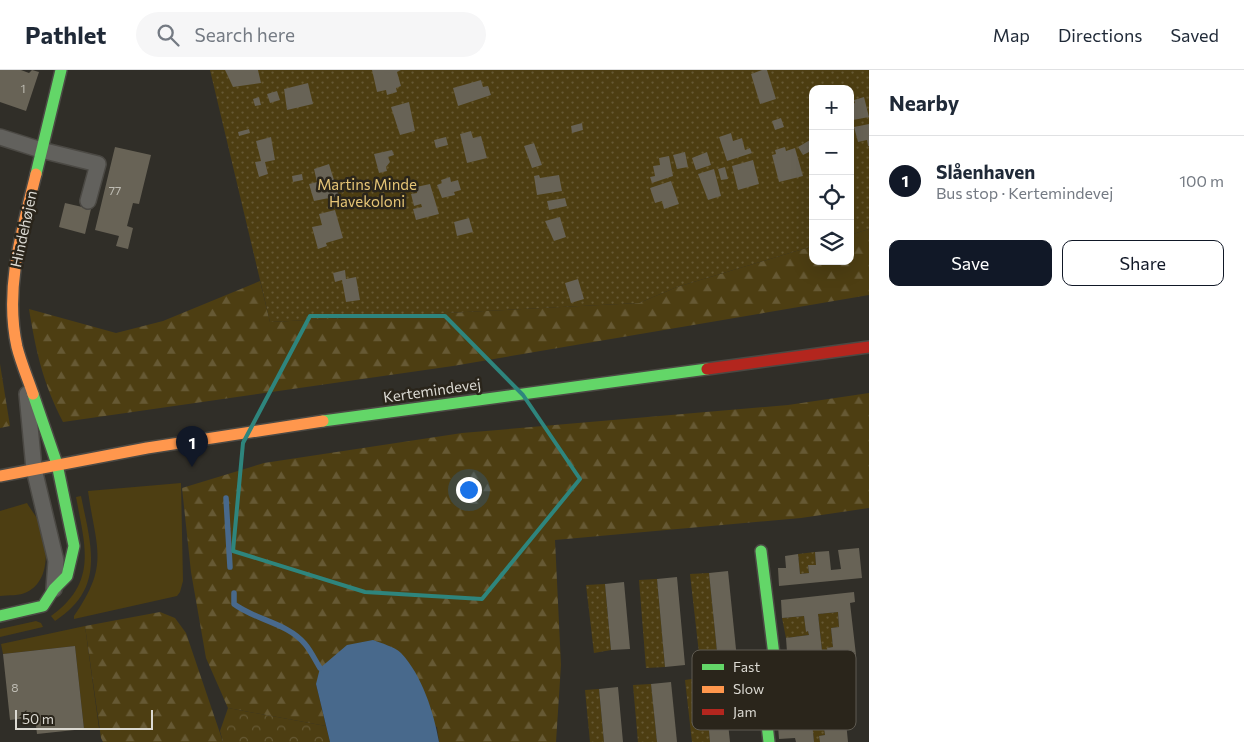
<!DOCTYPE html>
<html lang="en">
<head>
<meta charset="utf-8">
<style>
  :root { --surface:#fff; --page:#f6f6f7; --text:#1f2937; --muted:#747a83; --line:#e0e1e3; --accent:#111827 }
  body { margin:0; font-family:Commissioner,sans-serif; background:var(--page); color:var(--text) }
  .controls { position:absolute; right:15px; top:15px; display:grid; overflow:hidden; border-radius:10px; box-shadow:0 5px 20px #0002 }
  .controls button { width:45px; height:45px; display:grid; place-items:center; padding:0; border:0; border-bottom:1px solid var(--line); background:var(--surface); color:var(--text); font:25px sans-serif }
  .scale { position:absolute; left:15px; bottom:12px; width:138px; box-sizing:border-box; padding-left:5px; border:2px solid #dbd9d2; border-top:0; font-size:14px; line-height:18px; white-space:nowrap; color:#dbd9d2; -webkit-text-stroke:4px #2a251b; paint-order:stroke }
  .you { position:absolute; left:468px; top:419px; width:18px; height:18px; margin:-12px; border:4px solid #fff; border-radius:50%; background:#1a73e8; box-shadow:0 0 0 8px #1a73e833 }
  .badge { display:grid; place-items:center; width:32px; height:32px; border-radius:50%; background:var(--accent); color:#fff; font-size:16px; font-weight:700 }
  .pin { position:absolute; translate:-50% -41px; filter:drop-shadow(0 1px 2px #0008) }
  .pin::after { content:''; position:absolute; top:26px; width:18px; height:15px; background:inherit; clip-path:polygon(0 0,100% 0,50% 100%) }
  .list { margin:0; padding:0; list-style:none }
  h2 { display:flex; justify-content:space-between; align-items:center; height:65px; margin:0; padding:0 20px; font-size:21px }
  h2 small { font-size:16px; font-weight:400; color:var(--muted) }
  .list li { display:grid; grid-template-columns:32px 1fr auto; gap:15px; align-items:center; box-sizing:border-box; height:90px; padding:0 20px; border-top:1px solid var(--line) }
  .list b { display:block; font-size:19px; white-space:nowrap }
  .list p { margin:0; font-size:16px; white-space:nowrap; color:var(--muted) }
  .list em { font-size:16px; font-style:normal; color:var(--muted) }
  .actions { display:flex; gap:10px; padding:15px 20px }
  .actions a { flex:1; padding:11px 0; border:1px solid var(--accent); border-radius:10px; text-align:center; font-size:18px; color:var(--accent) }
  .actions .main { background:var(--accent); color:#fff }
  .icon { flex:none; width:28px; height:28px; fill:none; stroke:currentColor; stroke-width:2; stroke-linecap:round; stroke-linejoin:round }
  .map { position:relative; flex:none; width:869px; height:672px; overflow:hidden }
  header { display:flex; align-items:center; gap:30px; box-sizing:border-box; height:70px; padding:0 25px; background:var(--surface); border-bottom:1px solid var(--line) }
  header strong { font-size:24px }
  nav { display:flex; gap:28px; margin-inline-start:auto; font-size:18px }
  .search { width:350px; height:45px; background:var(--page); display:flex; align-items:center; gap:12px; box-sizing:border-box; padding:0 18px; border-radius:28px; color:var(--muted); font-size:19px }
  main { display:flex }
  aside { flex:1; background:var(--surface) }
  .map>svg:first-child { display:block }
</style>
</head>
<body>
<header>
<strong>Pathlet</strong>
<div class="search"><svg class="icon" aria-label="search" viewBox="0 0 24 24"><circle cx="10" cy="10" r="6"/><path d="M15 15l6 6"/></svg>Search here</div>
<nav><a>Map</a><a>Directions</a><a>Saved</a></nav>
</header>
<main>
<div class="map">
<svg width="869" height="672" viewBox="0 0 869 672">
  <defs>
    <pattern id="forest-firs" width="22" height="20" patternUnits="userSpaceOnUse" patternTransform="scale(1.25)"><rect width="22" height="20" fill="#4d3e12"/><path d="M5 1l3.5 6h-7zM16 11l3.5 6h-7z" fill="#665934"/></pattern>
    <pattern id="park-crowns" width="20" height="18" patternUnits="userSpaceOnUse" patternTransform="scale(1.25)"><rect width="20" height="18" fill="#4d3e12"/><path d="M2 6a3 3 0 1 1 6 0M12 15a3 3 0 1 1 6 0" fill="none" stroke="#665934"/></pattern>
    <pattern id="garden-dots" width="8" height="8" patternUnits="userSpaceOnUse" patternTransform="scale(1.25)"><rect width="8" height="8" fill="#4d3e12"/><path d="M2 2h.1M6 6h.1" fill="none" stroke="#665934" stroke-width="1.8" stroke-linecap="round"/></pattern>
  </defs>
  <rect width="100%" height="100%" fill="#302e28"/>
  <g fill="#4d3e12">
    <path d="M 181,413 L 183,511 L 180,522 L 177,526 L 74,549 L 74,546 C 110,494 96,479 88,421 Z"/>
    <path d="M 81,426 C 91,476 106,518 55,551 L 51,546 C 98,512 85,476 76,427 Z"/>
    <path d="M 27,433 C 31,440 37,447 40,454 C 48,475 51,510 27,522 C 20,526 8,525 0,526 L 0,441 Z"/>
    <polygon points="36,551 41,553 43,557 0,567 0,559"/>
    <polygon points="85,556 99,658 84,659 75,576 3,584 1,574"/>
  </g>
  <g fill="url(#forest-firs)">
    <path d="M 869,159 L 869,225 L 453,296 L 63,352 C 43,313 36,282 29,239 L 116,263 L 163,251 L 260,211 L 270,252 L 639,233 L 677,217 L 813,176 L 813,191 L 850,191 L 850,165 Z"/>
    <polygon points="0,294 10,356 0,358"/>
    <polygon points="869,323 869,438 801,448 555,470 561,595 556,672 439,672 437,657 316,614 326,656 228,638 206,588 191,502 182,418 264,393 462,363 788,335"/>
    <polygon points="160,542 175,548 186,563 223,672 103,672 101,668 85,556"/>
  </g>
  <polygon fill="url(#park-crowns)" points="228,638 326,656 330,672 223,672 220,661"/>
  <g fill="url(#garden-dots)">
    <polygon points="210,0 869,0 869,159 850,165 850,19 813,19 813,176 677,217 639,233 270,252"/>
    <polygon points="815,482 816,495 808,495 809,503 800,504 798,484"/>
    <polygon points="709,503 718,591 700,592 690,504"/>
    <polygon points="657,509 665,597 646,598 639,510"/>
    <polygon points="605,514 611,580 594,583 586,515"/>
    <polygon points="838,542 839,557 831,558 833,577 827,578 828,588 823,589 818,544"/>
    <polygon points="804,546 806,561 808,561 809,565 786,568 782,548"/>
    <polygon points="704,607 710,672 692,672 685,610"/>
    <polygon points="651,614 657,672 638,672 633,615"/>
    <polygon points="599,619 604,672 590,672 585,620"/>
    <polygon points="822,631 823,646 831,645 832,657 824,658 825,665 819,666 820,672 814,672 810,632"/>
  </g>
  <path fill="#48698c" d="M 373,570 C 381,573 395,577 401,583 C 422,605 434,643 439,672 L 330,672 L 316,614 L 320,598 L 347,575 Z"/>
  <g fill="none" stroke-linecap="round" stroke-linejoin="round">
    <g stroke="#48698c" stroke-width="5.5">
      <polyline points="226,428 230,497"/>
      <path d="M 234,523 L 234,534 C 255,550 288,553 305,574 C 311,581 315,590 320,598"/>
    </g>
  </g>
  <g fill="#686356">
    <polygon points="0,0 21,0 29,3 32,0 39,2 26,41 0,32"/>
    <polygon points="225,0 258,0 261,13 233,17"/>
    <polygon points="372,0 401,0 397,2 401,16 396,18 397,22 387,25 386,20 377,22"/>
    <polygon points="762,0 767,0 776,29 760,34 751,4"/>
    <polygon points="481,10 483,17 488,16 491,25 458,36 453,18"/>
    <polygon points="308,13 313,34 287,40 284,19"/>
    <polygon points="277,21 280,30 270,33 267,24"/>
    <polygon points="259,27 261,35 255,36 253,29"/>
    <polygon points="864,27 869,47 853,50 850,35 855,33 854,30"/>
    <polygon points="409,32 415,61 400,65 391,37"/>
    <polygon points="781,48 784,57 775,60 772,51"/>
    <polygon points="582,53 583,60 572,63 571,56"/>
    <polygon points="869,54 869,76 868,76 867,70 858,72 854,57"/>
    <polygon points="249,59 250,63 239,66 238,62"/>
    <polygon points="471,61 473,68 481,66 487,88 467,93 460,64"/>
    <polygon points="731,63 733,71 742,68 745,80 750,78 752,83 727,91 719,67"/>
    <polygon points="271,67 275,90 265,92 268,104 259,107 255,92 261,91 256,71"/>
    <polygon points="446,67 448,75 436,78 434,70"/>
    <polygon points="810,70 813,70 813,88 809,82 803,85 798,77"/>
    <polygon points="534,73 542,95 532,98 524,76"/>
    <polygon points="115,77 151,85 139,134 133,133 127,156 133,158 128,179 116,176 119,166 95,160"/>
    <polygon points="785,77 786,81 795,78 803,106 779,112 772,85 776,84 775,80"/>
    <polygon points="392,80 394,85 388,87 390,92 386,97 387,101 379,103 374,84"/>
    <polygon points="685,82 688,97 677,99 673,85"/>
    <polygon points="707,82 711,95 696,100 692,88"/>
    <polygon points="669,86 673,106 652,113 650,107 655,106 653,96 660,95 659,88"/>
    <polygon points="753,90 759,114 738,120 732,96"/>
    <polygon points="329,94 339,126 314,131 309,114 317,112 314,99"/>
    <polygon points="725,97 728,109 721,110 718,99"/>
    <polygon points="714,99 721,126 708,130 698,104"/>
    <polygon points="302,104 303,110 293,112 292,106"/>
    <polygon points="539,105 540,108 559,105 562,121 537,125 534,106"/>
    <polygon points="450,107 451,112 458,110 461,120 454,122 455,125 442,128 437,115 442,113 441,110"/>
    <polygon points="671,111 679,134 664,139 662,131 655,133 650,118"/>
    <polygon points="430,114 439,144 416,150 413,139 422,137 421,134 414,136 411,124 417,123 416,117"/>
    <polygon points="565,128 567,136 549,140 547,131"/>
    <polygon points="65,133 91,139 85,164 59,157"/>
    <polygon points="335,140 343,168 326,173 327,176 318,179 312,157 322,155 319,144"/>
    <polygon points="560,147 566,167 554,171 545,151"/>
    <polygon points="469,148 473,162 457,166 454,152"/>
    <polygon points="345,200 346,209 356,207 360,230 346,232 342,210 335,212 333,203"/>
    <polygon points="578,209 584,229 571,233 565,213"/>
    <polygon points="859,478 862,508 779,516 778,498 786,498 785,486 798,484 800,504 809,503 808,495 816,495 815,482 829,481 831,500 841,499 838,480"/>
    <polygon points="728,501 737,589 718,591 709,503"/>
    <polygon points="677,507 685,595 665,597 657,509"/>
    <polygon points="624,512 630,579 611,580 605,514"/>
    <polygon points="854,522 855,532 850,533 856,585 828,588 827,578 833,577 831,558 839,557 838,542 818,544 824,599 805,601 804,587 791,588 791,581 787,582 786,568 809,565 808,561 806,562 804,546 782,548 781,530"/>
    <polygon points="75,576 84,659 37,664 35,647 10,650 3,584"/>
    <polygon points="723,606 730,672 710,672 704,607"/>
    <polygon points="851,609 853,620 843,621 848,672 820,672 819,666 825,665 824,658 832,657 831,645 823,646 822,631 810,632 814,672 796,672 795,668 779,669 778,656 801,653 801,649 798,650 796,634 775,636 773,618"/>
    <polygon points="671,612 677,672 657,672 651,614"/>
    <polygon points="618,617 623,672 604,672 599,619"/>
  </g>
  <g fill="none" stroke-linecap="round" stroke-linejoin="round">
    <g stroke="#4b4944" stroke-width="18">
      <g id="street">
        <polyline points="0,67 41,80 98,94 88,131"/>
        <polyline points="27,324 34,399 56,491 54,519"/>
      </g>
    </g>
    <g stroke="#4b4944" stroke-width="14">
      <g id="fast">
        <polyline points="36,104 61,0"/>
        <polyline points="323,351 707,299"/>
        <polyline points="761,481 776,601 761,602 769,672"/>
        <polyline points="0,546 43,536 54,519 67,506 74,476 57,394 33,324"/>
      </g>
    </g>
    <g stroke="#4b4944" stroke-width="14">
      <g id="slow">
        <path d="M 33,324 C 28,309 21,293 17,277 C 4,219 22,160 36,104"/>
        <polyline points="0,406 147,378 323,351"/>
      </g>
    </g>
    <g stroke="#4b4944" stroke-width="14">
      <polyline id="jam" points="707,299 869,277"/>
    </g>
    <use href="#street" stroke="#62615d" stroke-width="15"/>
    <use href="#fast" stroke="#63d668" stroke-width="11"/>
    <use href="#slow" stroke="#ff974d" stroke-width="11"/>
    <use href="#jam" stroke="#b3261e" stroke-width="11"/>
  </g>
  <path fill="none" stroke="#2e857d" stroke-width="4" stroke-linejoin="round" d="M 310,246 L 445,246 L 523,325 L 580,409 L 482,529 L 365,522 L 233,481 L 243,373 Z"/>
  <g text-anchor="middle" stroke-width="5" stroke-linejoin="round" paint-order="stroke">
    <g font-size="12" fill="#bebcb3">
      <text x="23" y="23">1</text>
      <text x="115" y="125">77</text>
      <text x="15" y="622">8</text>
    </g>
    <g font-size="15" fill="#e6c576" stroke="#2a251b">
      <text x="367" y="120">Martins Minde<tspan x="367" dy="17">Havekoloni</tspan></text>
    </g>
    <g font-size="15" fill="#dbd9d2" stroke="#2a251b">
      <text transform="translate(24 159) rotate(-78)" y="5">Hindehøjen</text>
      <text transform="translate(432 321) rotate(-8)" y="5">Kertemindevej</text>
    </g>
  </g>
  <rect x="692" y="580" width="164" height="80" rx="8" fill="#2a251b" stroke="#5f5b52" stroke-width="1"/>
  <rect x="702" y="594" width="22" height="6" fill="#63d668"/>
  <rect x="702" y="616" width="22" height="7" fill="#ff974d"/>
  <rect x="702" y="639" width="22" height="6" fill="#b3261e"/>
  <g font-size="14" fill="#dbd9d2">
    <text x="733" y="602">Fast</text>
    <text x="733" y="624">Slow</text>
    <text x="733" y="647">Jam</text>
  </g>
</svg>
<div class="controls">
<button>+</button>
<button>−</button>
<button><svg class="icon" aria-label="locate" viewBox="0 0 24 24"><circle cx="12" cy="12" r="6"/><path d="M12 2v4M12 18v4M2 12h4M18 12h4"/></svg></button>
<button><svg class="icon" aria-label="layers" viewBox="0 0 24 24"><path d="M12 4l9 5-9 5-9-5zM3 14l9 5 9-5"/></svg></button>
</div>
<div class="scale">50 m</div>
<div class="you"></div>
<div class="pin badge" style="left:192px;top:397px">1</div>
</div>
<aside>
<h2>Nearby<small></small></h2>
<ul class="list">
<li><span class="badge">1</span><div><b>Slåenhaven</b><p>Bus stop · Kertemindevej</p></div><em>100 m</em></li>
</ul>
<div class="actions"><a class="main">Save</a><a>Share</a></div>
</aside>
</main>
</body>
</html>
